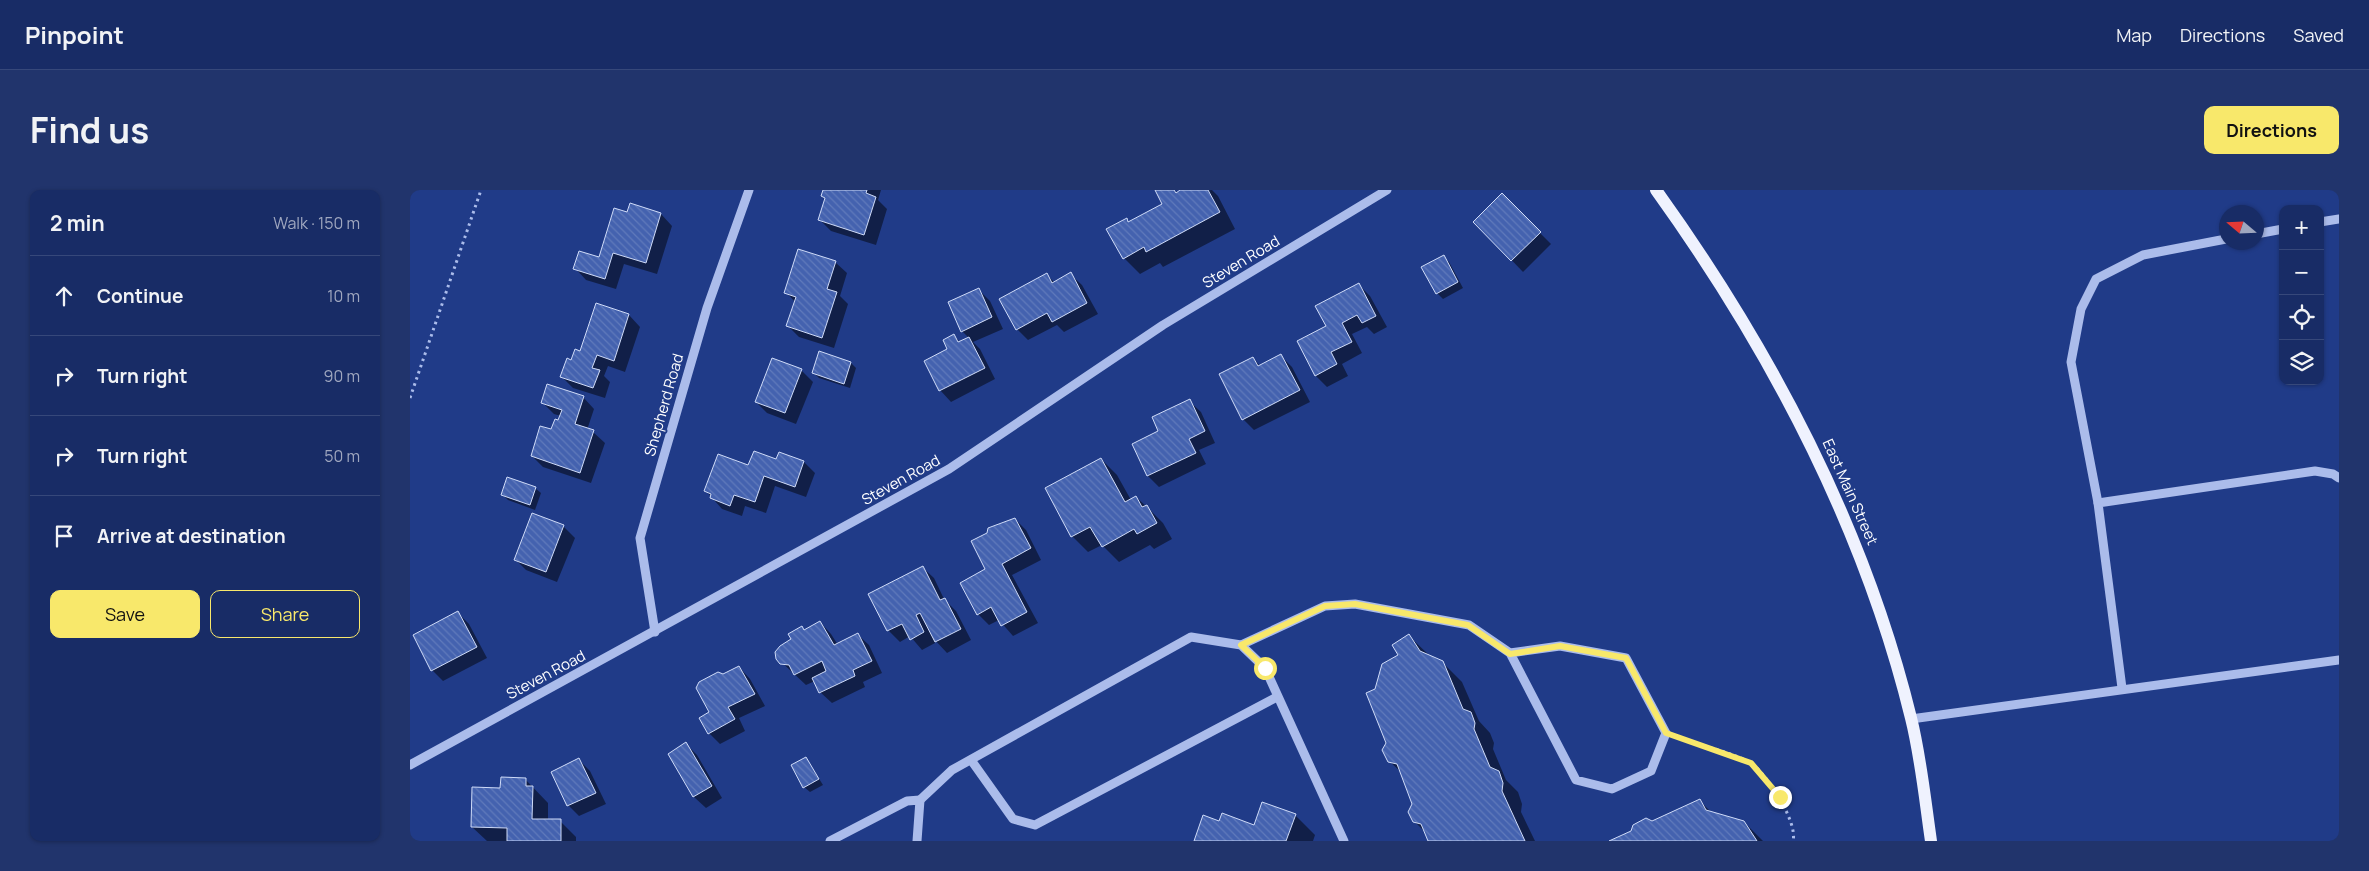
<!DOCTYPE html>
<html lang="en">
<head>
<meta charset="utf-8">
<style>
  :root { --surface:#182c66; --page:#21346c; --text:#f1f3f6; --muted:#9fa7bf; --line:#36487a; --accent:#f8e86b }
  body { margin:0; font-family:Manrope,sans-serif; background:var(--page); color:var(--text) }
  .controls { position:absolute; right:15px; top:15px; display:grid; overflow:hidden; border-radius:10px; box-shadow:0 1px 4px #0004 }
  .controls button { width:45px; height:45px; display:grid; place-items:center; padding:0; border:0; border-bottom:1px solid var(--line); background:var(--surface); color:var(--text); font:25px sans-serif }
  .compass { position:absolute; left:1809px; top:15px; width:45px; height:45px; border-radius:50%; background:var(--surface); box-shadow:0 1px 4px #0004; rotate:289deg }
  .stop { position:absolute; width:15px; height:15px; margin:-11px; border:4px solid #f8e86b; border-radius:50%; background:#fff }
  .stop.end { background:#f8e86b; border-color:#fff; box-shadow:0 1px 5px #0008 }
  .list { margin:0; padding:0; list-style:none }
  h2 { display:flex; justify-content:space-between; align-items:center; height:65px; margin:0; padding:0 20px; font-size:21px }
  h2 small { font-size:16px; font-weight:400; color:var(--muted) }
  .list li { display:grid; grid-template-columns:32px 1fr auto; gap:15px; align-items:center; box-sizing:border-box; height:80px; padding:0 20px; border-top:1px solid var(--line) }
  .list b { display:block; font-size:19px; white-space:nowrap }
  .list em { font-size:16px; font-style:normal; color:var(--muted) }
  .actions { display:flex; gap:10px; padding:15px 20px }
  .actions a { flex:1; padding:11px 0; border:1px solid var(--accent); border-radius:10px; text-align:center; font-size:18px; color:var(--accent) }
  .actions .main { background:var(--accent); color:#111 }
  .icon { flex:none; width:28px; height:28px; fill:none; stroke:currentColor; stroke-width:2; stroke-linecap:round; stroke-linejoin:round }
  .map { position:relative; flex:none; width:1929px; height:651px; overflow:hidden; border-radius:10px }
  header { display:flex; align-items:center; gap:30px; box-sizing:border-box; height:70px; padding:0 25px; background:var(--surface); border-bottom:1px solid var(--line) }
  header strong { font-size:24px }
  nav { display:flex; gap:28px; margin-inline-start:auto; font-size:18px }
  .intro { display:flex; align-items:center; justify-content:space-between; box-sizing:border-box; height:120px; padding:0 30px }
  h1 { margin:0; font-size:35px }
  .button { padding:12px 22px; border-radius:10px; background:var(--accent); color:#111; font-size:18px; font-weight:700 }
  main { display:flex; gap:30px; padding:0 30px }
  aside { flex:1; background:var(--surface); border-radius:10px; box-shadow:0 1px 4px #0004 }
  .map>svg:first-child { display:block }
</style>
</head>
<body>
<header>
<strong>Pinpoint</strong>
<nav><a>Map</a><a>Directions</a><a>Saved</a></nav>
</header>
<div class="intro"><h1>Find us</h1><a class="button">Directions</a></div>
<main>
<aside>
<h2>2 min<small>Walk · 150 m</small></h2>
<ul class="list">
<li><svg class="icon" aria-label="ahead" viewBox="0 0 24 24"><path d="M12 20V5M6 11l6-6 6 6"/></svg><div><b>Continue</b></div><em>10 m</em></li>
<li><svg class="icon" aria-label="right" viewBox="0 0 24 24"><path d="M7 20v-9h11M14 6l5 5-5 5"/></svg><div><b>Turn right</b></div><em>90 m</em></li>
<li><svg class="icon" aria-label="right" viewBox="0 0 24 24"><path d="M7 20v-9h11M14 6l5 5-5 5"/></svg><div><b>Turn right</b></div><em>50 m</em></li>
<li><svg class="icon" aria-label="arrive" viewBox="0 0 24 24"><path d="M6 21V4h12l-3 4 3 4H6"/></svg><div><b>Arrive at destination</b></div></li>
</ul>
<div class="actions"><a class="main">Save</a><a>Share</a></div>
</aside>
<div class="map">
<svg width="1929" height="651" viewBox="0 0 1929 651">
  <defs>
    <pattern id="building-back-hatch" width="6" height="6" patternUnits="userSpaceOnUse" patternTransform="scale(1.25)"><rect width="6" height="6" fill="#4462af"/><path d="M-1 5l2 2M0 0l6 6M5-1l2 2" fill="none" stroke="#607abb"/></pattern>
  </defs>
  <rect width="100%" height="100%" fill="#203b88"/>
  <g fill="#0007">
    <polygon points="414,0 471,0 468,10 477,19 466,55 421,41 410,30 416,10 412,6"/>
    <polygon points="746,0 770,2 802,0 808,6 825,39 753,77 750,73 730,84 714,68 716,29 719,33 754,14"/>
    <polygon points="1092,5 1141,54 1113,82 1065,32"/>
    <polygon points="221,15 251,24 262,36 247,84 214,74 206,99 176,90 165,78 189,69 218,24"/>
    <polygon points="1033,67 1039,72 1053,98 1033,109 1027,103"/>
    <polygon points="425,72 437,83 430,106 438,114 424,158 389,147 378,136 385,112 376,102"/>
    <polygon points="660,84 672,95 688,124 654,142 647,135 618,150 607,139 637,85 645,93"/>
    <polygon points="949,95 960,106 977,137 964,144 957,137 942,144 952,163 932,174 938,186 917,197 906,186 888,151 917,136"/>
    <polygon points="569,100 580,111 593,139 563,152 570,159 585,189 541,212 530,200 539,160 544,146 551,153 559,148 552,141"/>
    <polygon points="187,115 219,125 230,137 215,182 198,176 194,186 200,192 195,208 163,198 152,187 171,163"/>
    <polygon points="410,163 441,173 446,178 440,198 409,188 403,182"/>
    <polygon points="871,166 882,177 900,212 844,240 833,229 843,168 850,176"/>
    <polygon points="391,180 403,192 386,234 357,223 346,212"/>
    <polygon points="173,207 184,219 177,240 183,242 195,253 181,293 133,277 122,266 149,232 151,226 144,224 132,212"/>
    <polygon points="779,211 791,222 805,253 789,260 796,274 749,297 738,286 723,255 750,242"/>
    <polygon points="370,263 394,272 405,283 396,307 365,296 356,323 335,316 332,326 312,319 296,301 339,277 367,271"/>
    <polygon points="691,269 707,285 721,310 726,307 737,317 753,333 762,349 744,359 740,355 709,372 692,355 678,362 662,346"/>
    <polygon points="125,298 131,303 125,320 98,310 93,305"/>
    <polygon points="605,329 616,340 631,370 602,385 628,433 603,446 589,430 579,435 568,424 577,380"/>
    <polygon points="153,336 165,348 147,392 116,380 105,369"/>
    <polygon points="512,377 524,388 534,409 546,421 561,450 537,463 523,448 525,453 512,460 500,446 490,452 478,440"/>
    <polygon points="48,423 59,434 77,468 33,491 22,480"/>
    <polygon points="410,432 421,444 428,455 447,444 459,455 472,483 453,492 455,497 422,513 410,502 405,491 396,495 367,468 392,438 395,441"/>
    <polygon points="999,446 1019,465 1032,472 1052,492 1069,531 1080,543 1084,553 1083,559 1096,590 1108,602 1112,614 1111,622 1125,651 1020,651 1016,643 1004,631 1004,614 992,583 979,571 966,500"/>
    <polygon points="329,477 340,489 355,516 329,528 335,541 310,554 299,543 301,523 313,485"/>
    <polygon points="276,554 287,565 312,608 296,618 284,607 259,564"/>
    <polygon points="396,568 413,595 400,602 394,597"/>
    <polygon points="169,570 180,581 196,614 169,626 158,615"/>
    <polygon points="115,589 138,613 138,630 150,631 166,647 166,651 77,651 62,637 92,599"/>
    <polygon points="1290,611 1302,623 1334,632 1353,651 1202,651"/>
    <polygon points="885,625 905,645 903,651 785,651 809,632 845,637"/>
  </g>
  <g fill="url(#building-back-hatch)" stroke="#cfdbf8">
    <polygon points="413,0 457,0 456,3 466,7 454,45 408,30 415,8 411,6"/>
    <polygon points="745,0 764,0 766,3 770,0 798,0 810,22 736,62 734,57 713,69 696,39 717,28 718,32 752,14"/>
    <polygon points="1092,3 1131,42 1101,71 1063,32"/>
    <polygon points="220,13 251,23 236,73 203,63 195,89 163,79 169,61 189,67 204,18 217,22"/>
    <polygon points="388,59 426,71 417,99 427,102 412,148 376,136 386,107 374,103"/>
    <polygon points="1034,65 1048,92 1026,104 1011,77"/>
    <polygon points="661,82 677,113 642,132 637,123 606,140 589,109 637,83 642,93"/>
    <polygon points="949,93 966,126 952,133 947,125 932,133 942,152 921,162 927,174 905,186 887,151 916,136 905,116"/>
    <polygon points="569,98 582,127 551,142 538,112"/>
    <polygon points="186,113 219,124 204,171 187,165 182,178 190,180 183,198 150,187 157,168 161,170 165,159 170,161"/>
    <polygon points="544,144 548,152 559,147 575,178 529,201 514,171 537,159 533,150"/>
    <polygon points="409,161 441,172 434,194 402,183"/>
    <polygon points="871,164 890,200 832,230 809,184 843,167 848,176"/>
    <polygon points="362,168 392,179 375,223 345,212"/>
    <polygon points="137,194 174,206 165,234 184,240 170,283 121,266 130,236 141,239 145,229 148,230 152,220 131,213"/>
    <polygon points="780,209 795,241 779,249 786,263 737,286 722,254 748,241 742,227"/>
    <polygon points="344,261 366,269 369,262 394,271 385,297 354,286 345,312 324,305 320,316 300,308 301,304 294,301 308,264 338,275"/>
    <polygon points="691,268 715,312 726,306 732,317 737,315 747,333 727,344 724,339 692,357 680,337 661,347 635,298"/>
    <polygon points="97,287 126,297 120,315 91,305"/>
    <polygon points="122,323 154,335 136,382 104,370"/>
    <polygon points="605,328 621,358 592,374 617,422 591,436 581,417 567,425 550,393 575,379 561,351 577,343 578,338"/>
    <polygon points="513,376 530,410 535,408 551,439 525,452 510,423 506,425 514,442 500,450 492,434 477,441 458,404"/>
    <polygon points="48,421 67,457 21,481 3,445"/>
    <polygon points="410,431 424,455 448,443 462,471 443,480 445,486 409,503 402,488 416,481 412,471 384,485 379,475 370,474 366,469 365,462 370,456 381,449 378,444 392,436 394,440"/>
    <polygon points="999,444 1010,461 1033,471 1053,519 1061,522 1065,533 1064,539 1080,577 1089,581 1093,593 1092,601 1115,651 1018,651 1011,634 1003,632 998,622 1002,614 987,574 978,572 972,560 976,553 956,503 965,499 972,474 988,465 982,455"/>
    <polygon points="329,476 345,504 318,517 325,529 298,544 289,528 299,522 286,498 289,492 308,482 313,484"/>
    <polygon points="276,552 302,596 283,607 258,564"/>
    <polygon points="396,567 409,589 393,598 381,575"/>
    <polygon points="169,568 186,603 157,616 141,582"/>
    <polygon points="91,587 116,588 116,596 123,596 122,629 151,629 151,651 97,651 97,638 61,637 62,597 90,598"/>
    <polygon points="1290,609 1296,620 1334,631 1347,651 1199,651 1221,641 1223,635 1236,628 1242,631"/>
    <polygon points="852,612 886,624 876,651 784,651 793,625 809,631 812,623 844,635"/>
  </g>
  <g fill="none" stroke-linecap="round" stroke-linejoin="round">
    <g stroke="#abbceb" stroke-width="3" stroke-dasharray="2.5 4" stroke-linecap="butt">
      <polyline points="0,208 71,0"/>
      <path d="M 1275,550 C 1291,555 1329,565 1341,573 C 1357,584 1388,632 1383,651"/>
    </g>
    <g stroke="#abbceb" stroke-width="9">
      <polyline points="1910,32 1929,29"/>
      <polyline points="1846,44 1873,39"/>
      <polyline points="1688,313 1661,172 1671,119 1686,89 1733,65 1816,49"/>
      <polyline points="245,442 230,348 297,118 339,0"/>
      <polyline points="831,455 915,416 945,414 1059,435 1100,463 1166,590 1202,599 1241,581 1256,543 1216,468 1150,456 1100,463"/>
      <polyline points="1712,498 1688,313 1905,281 1923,284 1929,288"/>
      <polyline points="1501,529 1929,470"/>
      <polyline points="561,570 603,629 625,635 867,507"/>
      <polyline points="0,575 539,279 753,135 977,0"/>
      <polyline points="510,610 542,580 781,447 831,455 855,478 934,651"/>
      <polyline points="420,651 497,611 510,610 507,651"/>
    </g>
    <path stroke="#eff2fe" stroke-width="12" d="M 1246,0 C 1361,160 1454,336 1501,528 C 1511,568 1515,610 1521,651"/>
  </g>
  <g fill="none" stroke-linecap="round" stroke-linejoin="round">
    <polyline stroke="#f8e86b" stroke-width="6" points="855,478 831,455 915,416 945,414 1058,435 1100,464 1150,456 1216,468 1256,543 1341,573 1370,607"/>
  </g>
  <g text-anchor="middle" stroke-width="4" stroke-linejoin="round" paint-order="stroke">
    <g font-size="15" fill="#fff" stroke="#203b88">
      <text transform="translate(831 72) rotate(-31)" y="5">Steven Road</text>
      <text transform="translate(254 215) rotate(-74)" y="5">Shepherd Road</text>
      <text transform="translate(491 290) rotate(-29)" y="5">Steven Road</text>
      <text transform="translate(1440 302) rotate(66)" y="5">East Main Street</text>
      <text transform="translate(136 485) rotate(-28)" y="5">Steven Road</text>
    </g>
  </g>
</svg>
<div class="controls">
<button>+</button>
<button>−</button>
<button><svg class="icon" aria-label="locate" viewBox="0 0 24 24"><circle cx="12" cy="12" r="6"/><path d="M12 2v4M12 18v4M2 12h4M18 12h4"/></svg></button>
<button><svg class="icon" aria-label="layers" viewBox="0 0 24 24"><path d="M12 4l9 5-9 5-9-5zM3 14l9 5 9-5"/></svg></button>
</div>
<svg class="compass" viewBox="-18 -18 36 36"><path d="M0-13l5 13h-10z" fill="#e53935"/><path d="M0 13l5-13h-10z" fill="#9fa7bf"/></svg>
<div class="stop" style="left:855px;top:478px"></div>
<div class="stop end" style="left:1370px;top:607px"></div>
</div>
</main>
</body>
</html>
